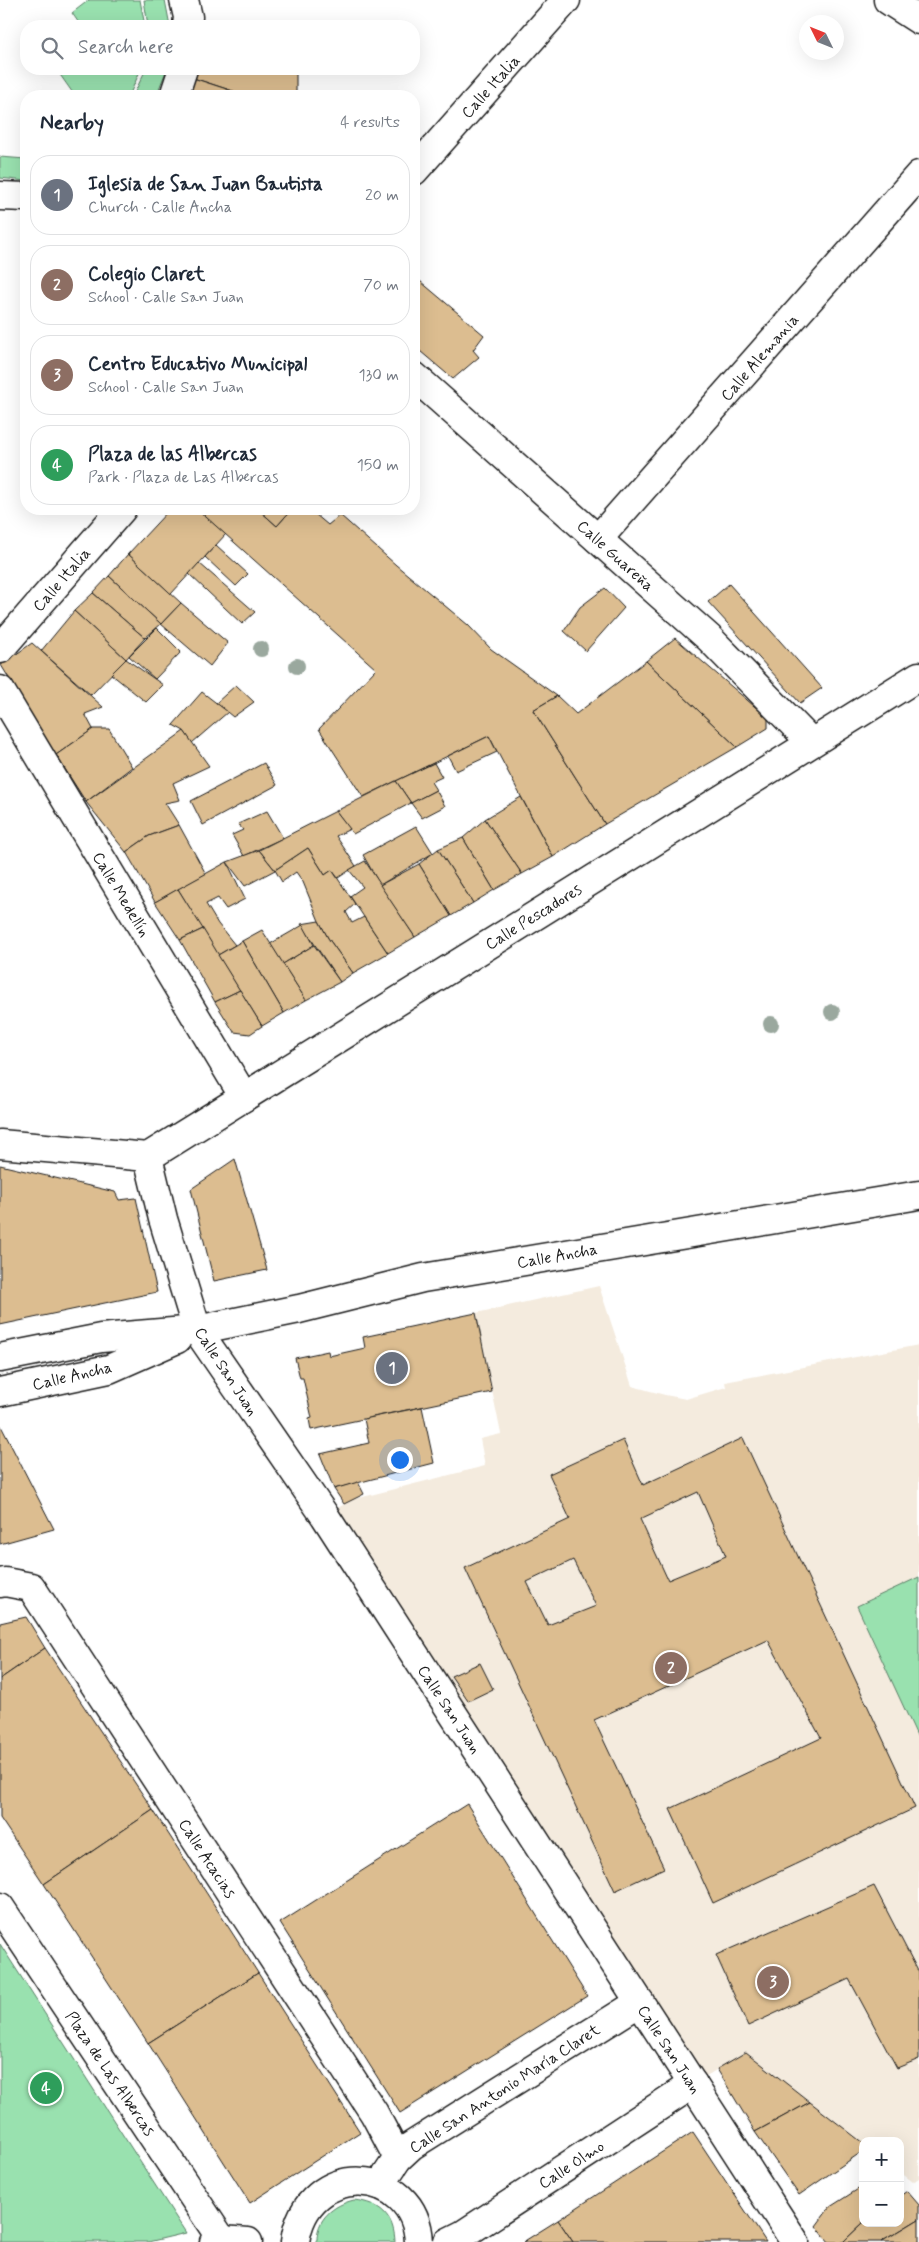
<!DOCTYPE html>
<html lang="en">
<head>
<meta charset="utf-8">
<style>
  :root { --surface:#fff; --page:#f2f2f3; --text:#1f2937; --muted:#747a83; --line:#e0e1e3; --accent:#1f6fb2 }
  body { margin:0; font-family:Mynerve,sans-serif; background:var(--page); color:var(--text) }
  .controls { position:absolute; right:15px; bottom:15px; display:grid; overflow:hidden; border-radius:10px; box-shadow:0 5px 20px #0002 }
  .controls button { width:45px; height:45px; display:grid; place-items:center; padding:0; border:0; border-bottom:1px solid var(--line); background:var(--surface); color:var(--text); font:25px sans-serif }
  .compass { position:absolute; left:799px; top:15px; width:45px; height:45px; border-radius:50%; background:var(--surface); box-shadow:0 5px 20px #0002; rotate:313deg }
  .you { position:absolute; left:399px; top:1459px; width:18px; height:18px; margin:-12px; border:4px solid #fff; border-radius:50%; background:#1a73e8; box-shadow:0 0 0 8px #1a73e833 }
  .badge { display:grid; place-items:center; width:32px; height:32px; border-radius:50%; background:var(--accent); color:#fff; font-size:16px; font-weight:700 }
  .pin { position:absolute; translate:-50% -50%; border:2px solid #fff; box-shadow:0 1px 5px #0006 }
  .list { margin:0; padding:0; list-style:none }
  h2 { display:flex; justify-content:space-between; align-items:center; height:65px; margin:0; padding:0 20px; font-size:21px }
  h2 small { font-size:16px; font-weight:400; color:var(--muted) }
  .list li { display:grid; grid-template-columns:32px 1fr auto; gap:15px; align-items:center; box-sizing:border-box; height:80px; margin:0 10px 10px; padding:0 10px; border:1px solid var(--line); border-radius:20px }
  .list b { display:block; font-size:19px; white-space:nowrap }
  .list p { margin:0; font-size:16px; white-space:nowrap; color:var(--muted) }
  .list em { font-size:16px; font-style:normal; color:var(--muted) }
  .icon { flex:none; width:28px; height:28px; fill:none; stroke:currentColor; stroke-width:2; stroke-linecap:round; stroke-linejoin:round }
  .map { position:relative; flex:none; width:919px; height:2242px; overflow:hidden }
  .search { position:absolute; background:var(--surface); box-shadow:0 5px 20px #0002; left:20px; top:20px; width:400px; height:55px; display:flex; align-items:center; gap:12px; box-sizing:border-box; padding:0 18px; border-radius:20px; color:var(--muted); font-size:19px }
  .panel { position:absolute; background:var(--surface); box-shadow:0 5px 20px #0002; left:20px; top:90px; width:400px; height:425px; border-radius:20px }
  .map>svg:first-child { display:block }
</style>
</head>
<body>
<div class="map">
<svg width="919" height="2242" viewBox="0 0 919 2242">
  <rect width="100%" height="100%" fill="#fff"/>
  <filter id="ink" filterUnits="userSpaceOnUse"><feTurbulence type="fractalNoise" baseFrequency=".02" numOctaves="2"/><feDisplacementMap in="SourceGraphic" scale="10" xChannelSelector="R" yChannelSelector="G"/><feConvolveMatrix kernelMatrix="1 2 1 2 8 2 1 2 1" color-interpolation-filters="sRGB"/></filter>
  <g filter="url(#ink)">
    <polygon fill="#f4ebde" points="599,1286 632,1386 665,1395 686,1399 726,1387 725,1382 919,1345 919,2178 913,2182 900,2172 900,2141 863,2141 863,2143 746,2052 693,2084 325,1516 351,1500 485,1466 480,1439 501,1434 476,1313"/>
    <g fill="#99e1af" stroke="#5a7e66">
      <polygon points="89,0 140,0 145,26 81,26 72,13"/>
      <polygon points="144,0 165,0 170,26 148,26"/>
      <polygon points="56,69 141,69 129,96 75,96"/>
      <polygon points="146,69 167,69 156,96 133,96"/>
      <polygon points="0,157 26,159 26,181 0,178"/>
      <polygon points="919,1577 919,1740 857,1606"/>
      <polygon points="0,1944 186,2233 148,2242 0,2242"/>
      <path d="M 354,2200 C 380,2203 394,2215 395,2242 L 317,2242 C 316,2219 333,2205 354,2200 Z"/>
    </g>
    <g fill="#dcbd90" stroke="#1c1c1c" fill-rule="evenodd">
      <polygon points="189,69 296,69 296,96 248,96 187,76"/>
      <polygon points="187,76 248,96 179,96"/>
      <polygon points="414,276 484,335 473,350 479,357 453,379 414,346"/>
      <polygon points="170,509 197,509 226,534 171,594 128,554"/>
      <polygon points="197,509 258,509 277,526 292,509 309,509 328,525 340,515 396,565 468,625 491,649 557,696 533,710 605,824 553,857 489,736 363,797 319,729 376,669"/>
      <polygon points="258,509 292,509 277,526"/>
      <polygon points="216,545 248,574 236,586 205,557"/>
      <polygon points="128,554 181,603 161,624 109,576"/>
      <polygon points="199,563 255,612 242,624 189,574"/>
      <polygon points="109,576 161,624 145,638 93,593"/>
      <polygon points="729,584 822,688 800,703 708,602"/>
      <polygon points="605,588 624,608 586,651 564,631 580,607"/>
      <polygon points="93,593 145,638 126,659 74,611"/>
      <polygon points="181,603 228,643 210,666 161,624"/>
      <polygon points="74,611 126,659 91,695 41,651"/>
      <polygon points="157,628 181,652 155,679 129,656"/>
      <polygon points="675,638 768,718 768,728 737,747 646,661"/>
      <polygon points="32,643 103,707 85,714 93,729 56,755 1,665"/>
      <polygon points="126,659 163,685 146,702 111,674"/>
      <polygon points="646,661 737,747 605,824 533,710 557,696 576,714"/>
      <polygon points="236,685 254,702 233,717 216,703"/>
      <polygon points="202,692 228,712 192,743 184,731 173,725"/>
      <polygon points="93,729 109,729 132,767 86,802 56,755"/>
      <polygon points="184,731 209,766 173,783 180,800 165,803 179,825 149,836 126,852 86,802"/>
      <polygon points="489,736 497,752 456,771 448,756"/>
      <polygon points="264,763 277,785 203,825 191,801"/>
      <polygon points="434,763 442,777 431,782 436,790 411,803 396,781"/>
      <polygon points="396,781 411,803 353,834 336,811"/>
      <polygon points="436,790 445,806 422,818 411,803"/>
      <polygon points="521,797 553,857 522,874 485,819"/>
      <polygon points="267,811 283,838 244,856 232,835 243,830 238,824"/>
      <polygon points="336,811 350,829 336,836 356,866 338,878 332,870 325,875 308,848 275,870 259,850"/>
      <polygon points="485,819 522,874 494,890 463,838"/>
      <polygon points="179,825 206,874 155,902 126,852 149,836"/>
      <polygon points="416,826 433,853 380,885 363,855"/>
      <polygon points="463,838 494,890 473,903 438,849"/>
      <polygon points="308,848 325,875 332,870 355,904 346,912 352,923 364,917 388,953 353,973 328,938 319,921 303,882 296,872 282,882 275,870"/>
      <polygon points="438,849 473,903 451,916 419,864"/>
      <polygon points="259,850 275,870 245,886 227,862"/>
      <polygon points="365,861 415,937 388,953 350,896 363,887 349,870"/>
      <polygon points="227,862 245,899 226,909 218,898 206,904 218,924 235,945 218,955 178,889"/>
      <polygon points="419,864 451,916 415,937 380,885"/>
      <polygon points="178,889 203,929 180,940 155,902"/>
      <polygon points="319,921 328,938 353,973 340,982 301,924"/>
      <polygon points="303,925 314,945 283,964 270,944"/>
      <polygon points="203,929 240,990 215,1002 180,940"/>
      <polygon points="262,930 306,1000 284,1013 242,941"/>
      <polygon points="242,941 284,1013 262,1026 218,955"/>
      <polygon points="314,945 340,982 306,1000 283,964"/>
      <polygon points="240,990 262,1026 250,1034 234,1032 215,1002"/>
      <polygon points="235,1159 267,1270 214,1281 191,1189"/>
      <polygon points="0,1165 115,1192 119,1200 136,1198 157,1292 0,1325"/>
      <polygon points="476,1313 492,1392 311,1430 309,1419 312,1418 303,1378 300,1378 295,1358 328,1351 329,1356 365,1348 363,1337"/>
      <polygon points="422,1407 434,1463 334,1489 320,1454 369,1443 364,1419"/>
      <polygon points="0,1424 54,1529 0,1544"/>
      <path d="M 743,1438 L 915,1808 L 713,1903 L 670,1809 L 821,1738 L 768,1640 L 594,1720 L 664,1868 L 615,1891 L 465,1568 L 570,1519 L 549,1474 L 623,1440 L 643,1485 ZM 698,1492 L 726,1556 L 668,1580 L 640,1519 ZM 573,1560 L 596,1606 L 548,1625 L 527,1582 Z"/>
      <polygon points="358,1482 364,1494 344,1504 334,1489"/>
      <polygon points="26,1617 45,1648 0,1679 0,1623"/>
      <polygon points="45,1648 153,1810 44,1884 0,1818 0,1679"/>
      <polygon points="480,1663 493,1689 468,1701 451,1676"/>
      <polygon points="467,1804 587,1996 400,2113 280,1923"/>
      <polygon points="153,1810 258,1973 148,2043 44,1884"/>
      <polygon points="874,1886 919,1973 919,2059 897,2068 849,1979 748,2026 716,1955"/>
      <polygon points="258,1973 360,2132 250,2203 148,2043"/>
      <polygon points="746,2052 810,2102 755,2132 717,2069"/>
      <polygon points="810,2102 863,2143 863,2151 799,2195 755,2132"/>
      <polygon points="693,2132 766,2242 573,2242 558,2220"/>
      <polygon points="863,2186 863,2223 843,2242 829,2242 816,2226 830,2207"/>
      <polygon points="907,2191 919,2205 919,2219 881,2242 843,2242 863,2223 900,2223 900,2196"/>
      <polygon points="919,2219 919,2242 881,2242"/>
      <polygon points="558,2220 573,2242 523,2242"/>
    </g>
    <g fill="none" stroke-linecap="round" stroke-linejoin="round">
      <g stroke="#1c1c1c" stroke-width="31">
        <g id="minor">
          <polyline points="184,0 188,17 187,26"/>
          <polyline points="888,0 919,20"/>
          <polyline points="174,96 183,69"/>
          <polyline points="414,171 566,0"/>
          <polyline points="0,196 26,197"/>
          <polyline points="414,376 709,638 811,742"/>
          <polyline points="598,539 919,175"/>
          <polyline points="0,649 122,509"/>
          <polyline points="0,690 244,1097"/>
          <polyline points="0,1144 148,1157"/>
          <polyline points="148,1157 163,1219 197,1330 325,1516 795,2242"/>
          <polyline points="148,1157 919,676"/>
          <polyline points="0,1358 101,1338 197,1330 299,1309 423,1278 919,1195"/>
          <polyline points="0,1392 109,1369 177,1339"/>
          <polyline points="0,1583 5,1582 31,1587 374,2113 398,2158"/>
          <polyline points="0,1907 222,2240"/>
          <polyline points="380,2185 398,2158 411,2146 640,2002"/>
          <polyline points="214,2242 222,2240 248,2242"/>
          <path d="M 295,2242 C 306,2158 416,2165 419,2242"/>
          <polyline points="448,2242 464,2234 693,2084"/>
        </g>
      </g>
      <use href="#minor" stroke="#fff" stroke-width="28"/>
    </g>
    <g fill="#9aa89e">
      <circle cx="261" cy="649" r="8"/>
      <circle cx="297" cy="666" r="8"/>
      <circle cx="832" cy="1012" r="8"/>
      <circle cx="771" cy="1024" r="8"/>
    </g>
  </g>
  <g text-anchor="middle" stroke-width="4" stroke-linejoin="round" paint-order="stroke">
    <g font-size="16" fill="#1c1c1c" stroke="#fff">
      <text transform="translate(490 86) rotate(-48)" y="6">Calle Italia</text>
      <text transform="translate(759 357) rotate(-49)" y="6">Calle Alemania</text>
      <text transform="translate(616 555) rotate(42)" y="6">Calle Guareña</text>
      <text transform="translate(61 579) rotate(-49)" y="6">Calle Italia</text>
      <text transform="translate(122 894) rotate(59)" y="6">Calle Medellín</text>
      <text transform="translate(533 916) rotate(-32)" y="6">Calle Pescadores</text>
      <text transform="translate(557 1255) rotate(-10)" y="6">Calle Ancha</text>
      <text transform="translate(227 1371) rotate(57)" y="6">Calle San Juan</text>
      <text transform="translate(72 1375) rotate(-13)" y="6">Calle Ancha</text>
      <text transform="translate(450 1709) rotate(57)" y="6">Calle San Juan</text>
      <text transform="translate(208 1858) rotate(57)" y="6">Calle Acacias</text>
      <text transform="translate(670 2049) rotate(57)" y="6">Calle San Juan</text>
      <text transform="translate(111 2073) rotate(56)" y="6">Plaza de Las Albercas</text>
      <text transform="translate(504 2088) rotate(-33)" y="6">Calle San Antonio María Claret</text>
      <text transform="translate(571 2164) rotate(-33)" y="6">Calle Olmo</text>
    </g>
  </g>
</svg>
<div class="controls">
<button>+</button>
<button>−</button>
</div>
<svg class="compass" viewBox="-18 -18 36 36"><path d="M0-13l5 13h-10z" fill="#e53935"/><path d="M0 13l5-13h-10z" fill="#747a83"/></svg>
<div class="you"></div>
<div class="pin badge" style="left:392px;top:1368px;background:#6b7280">1</div>
<div class="pin badge" style="left:671px;top:1668px;background:#8d6e63">2</div>
<div class="pin badge" style="left:773px;top:1982px;background:#8d6e63">3</div>
<div class="pin badge" style="left:46px;top:2088px;background:#2e9e5b">4</div>
<div class="search"><svg class="icon" aria-label="search" viewBox="0 0 24 24"><circle cx="10" cy="10" r="6"/><path d="M15 15l6 6"/></svg>Search here</div>
<section class="panel">
<h2>Nearby<small>4 results</small></h2>
<ul class="list">
<li><span class="badge" style="background:#6b7280">1</span><div><b>Iglesia de San Juan Bautista</b><p>Church · Calle Ancha</p></div><em>20 m</em></li>
<li><span class="badge" style="background:#8d6e63">2</span><div><b>Colegio Claret</b><p>School · Calle San Juan</p></div><em>70 m</em></li>
<li><span class="badge" style="background:#8d6e63">3</span><div><b>Centro Educativo Municipal</b><p>School · Calle San Juan</p></div><em>130 m</em></li>
<li><span class="badge" style="background:#2e9e5b">4</span><div><b>Plaza de las Albercas</b><p>Park · Plaza de Las Albercas</p></div><em>150 m</em></li>
</ul>
</section>
</div>
</body>
</html>
